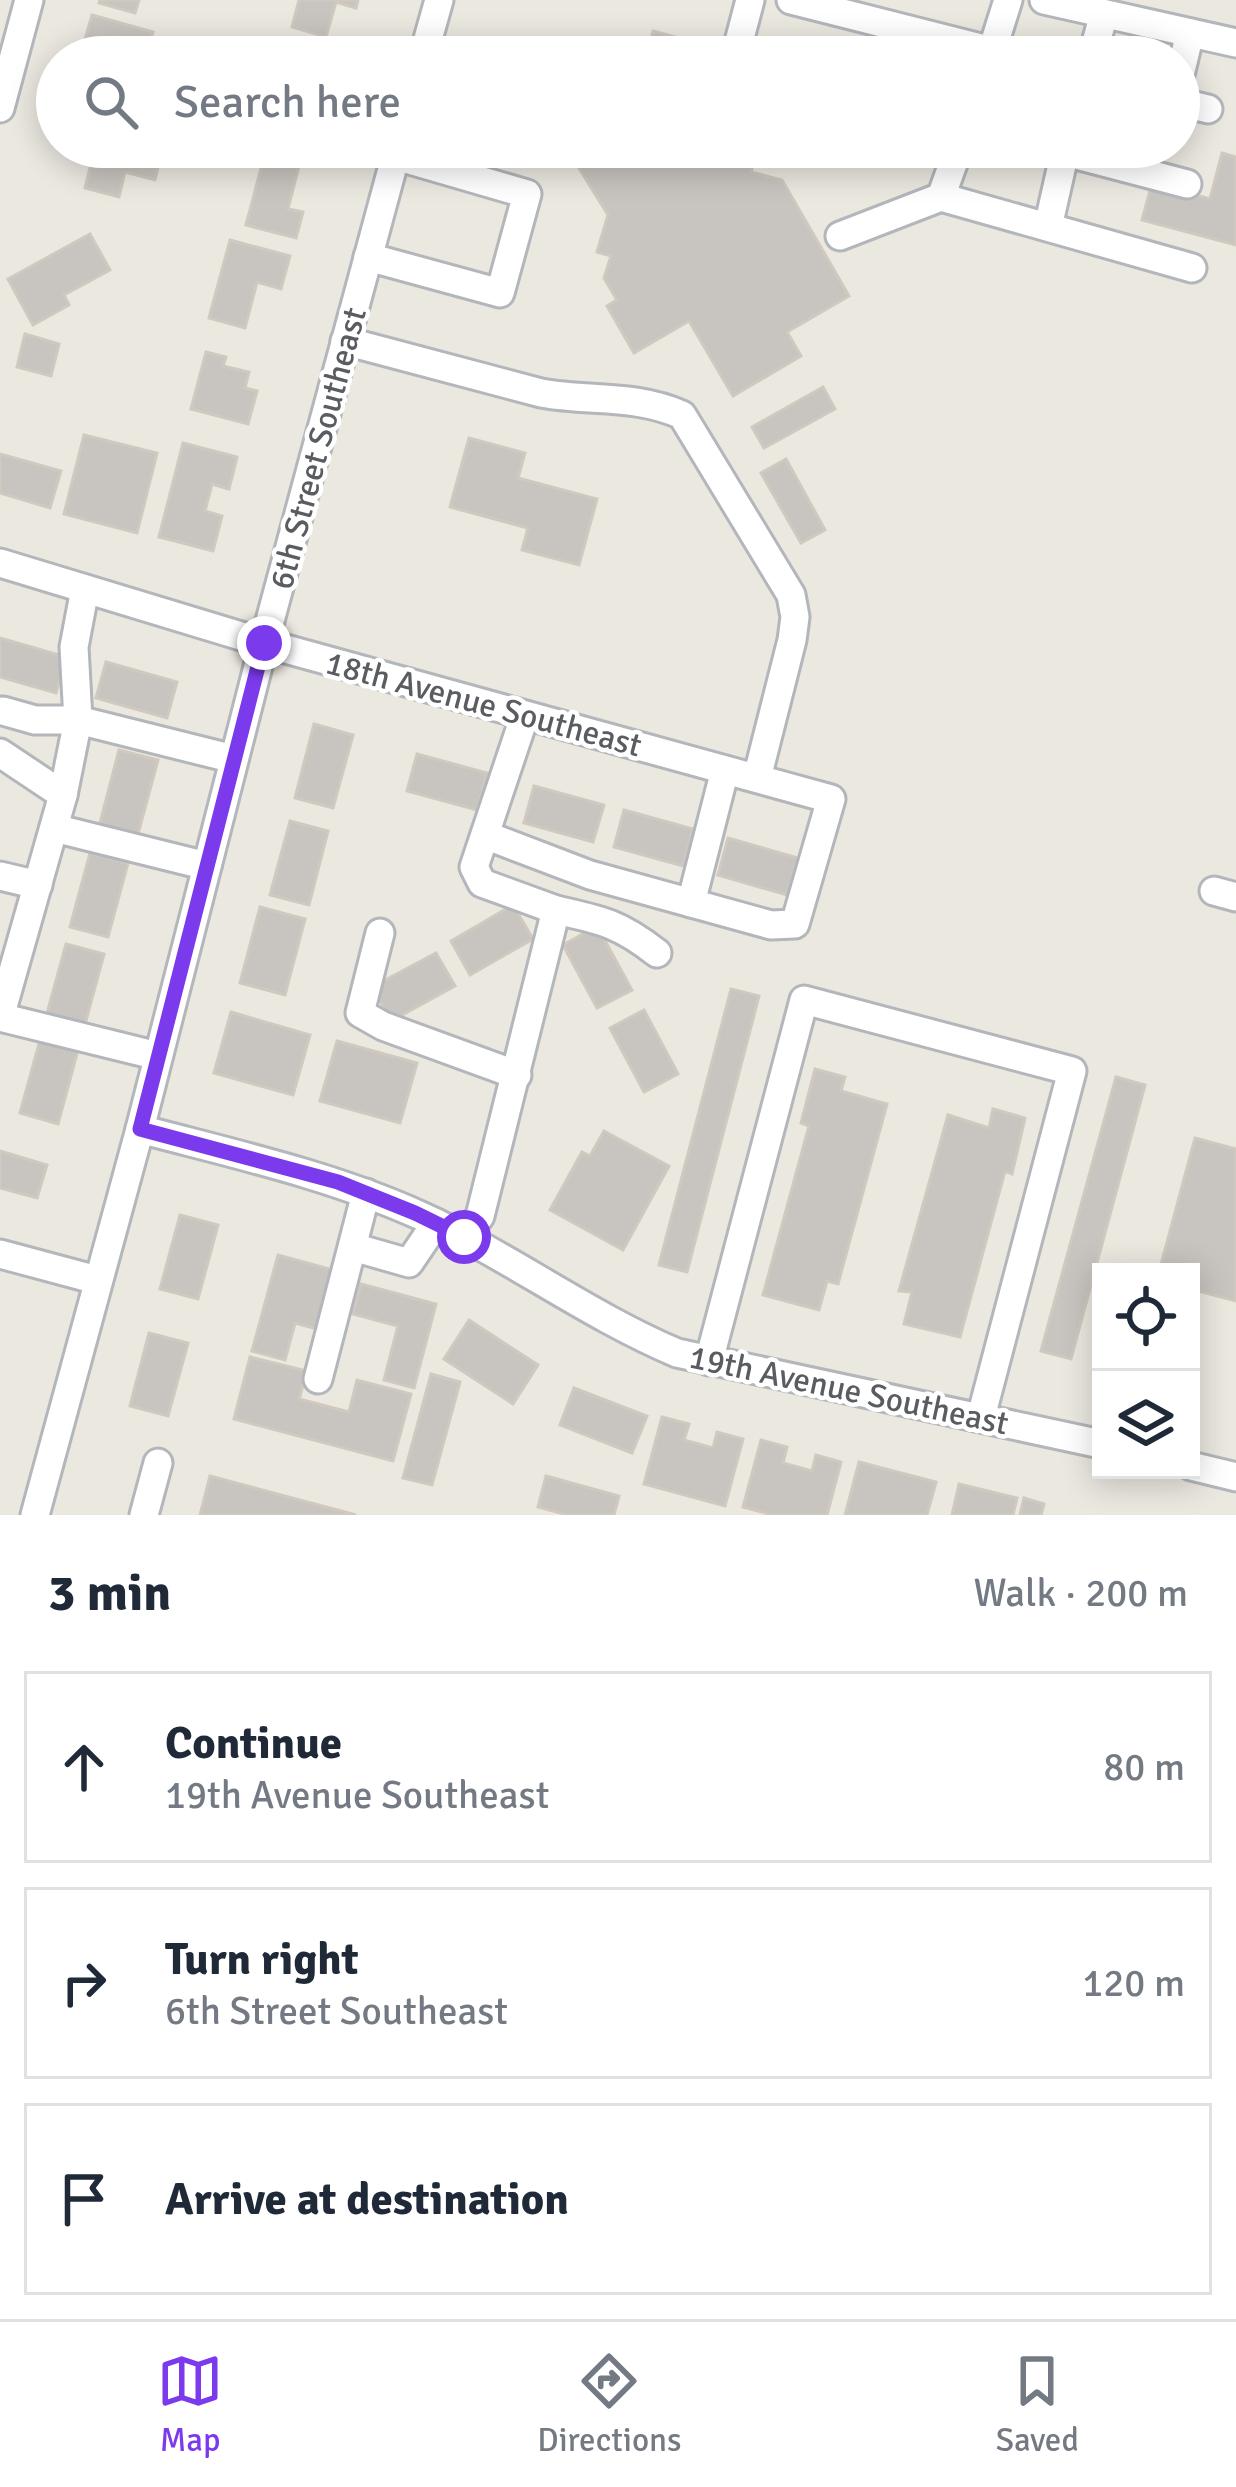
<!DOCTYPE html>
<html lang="en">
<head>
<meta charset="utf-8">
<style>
  :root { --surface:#fff; --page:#f6f6f7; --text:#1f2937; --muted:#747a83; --line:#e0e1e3; --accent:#7c3aed }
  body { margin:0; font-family:Signika,sans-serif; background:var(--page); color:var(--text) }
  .controls { position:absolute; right:36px; bottom:36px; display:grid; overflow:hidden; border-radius:0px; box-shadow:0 6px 30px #0003 }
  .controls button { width:108px; height:108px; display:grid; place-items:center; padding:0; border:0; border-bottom:3px solid var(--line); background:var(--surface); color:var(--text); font:60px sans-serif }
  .stop { position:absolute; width:36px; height:36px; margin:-27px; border:9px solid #7c3aed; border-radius:50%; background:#fff }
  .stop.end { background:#7c3aed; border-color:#fff; box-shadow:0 3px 12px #0008 }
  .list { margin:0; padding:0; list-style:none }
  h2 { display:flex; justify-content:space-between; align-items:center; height:156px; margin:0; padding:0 48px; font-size:51px }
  h2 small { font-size:39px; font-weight:400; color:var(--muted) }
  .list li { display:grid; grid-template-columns:78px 1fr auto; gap:36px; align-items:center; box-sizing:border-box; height:192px; margin:0 24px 24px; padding:0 24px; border:3px solid var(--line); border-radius:0px }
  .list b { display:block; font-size:45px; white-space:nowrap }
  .list p { margin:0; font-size:39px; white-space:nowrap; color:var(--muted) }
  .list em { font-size:39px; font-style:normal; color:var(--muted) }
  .icon { flex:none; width:66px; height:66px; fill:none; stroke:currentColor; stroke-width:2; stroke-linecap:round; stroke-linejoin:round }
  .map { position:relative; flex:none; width:1236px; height:1515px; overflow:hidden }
  .search { position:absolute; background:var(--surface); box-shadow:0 6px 30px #0003; left:36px; right:36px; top:36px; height:132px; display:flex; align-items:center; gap:30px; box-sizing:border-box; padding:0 42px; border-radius:66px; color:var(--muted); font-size:45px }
  .sheet { height:804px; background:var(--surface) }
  nav { display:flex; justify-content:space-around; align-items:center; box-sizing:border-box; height:168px; border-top:3px solid var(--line); background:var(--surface); font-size:33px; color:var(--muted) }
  nav a { display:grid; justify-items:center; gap:6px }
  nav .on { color:var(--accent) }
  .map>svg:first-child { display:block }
</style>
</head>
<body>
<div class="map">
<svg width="1236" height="1515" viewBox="0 0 1236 1515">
  <rect width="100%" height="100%" fill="#ebe8e0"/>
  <g fill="#c8c4bf" stroke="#cfc9bf" stroke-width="3">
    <polygon points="100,0 139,0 135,13 99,3"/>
    <polygon points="299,0 358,0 356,8 336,2 326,37 292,27"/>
    <polygon points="92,15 153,32 146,57 108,57 82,50"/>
    <polygon points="653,31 687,40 683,57 646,57"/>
    <polygon points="95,147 163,147 155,180 125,172 119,197 85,188"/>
    <polygon points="566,147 717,147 755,158 751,172 782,180 849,296 787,332 801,356 733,396 689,321 634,353 607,306 617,300 604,278 611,256 597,252 608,215"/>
    <polygon points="265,153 300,162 288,209 303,212 296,238 246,225"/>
    <polygon points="1222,153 1236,157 1236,245 1142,220 1152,183 1210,199"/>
    <polygon points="90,234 110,270 64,295 69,305 33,325 8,279"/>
    <polygon points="230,240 290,256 281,289 257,282 245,328 209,318"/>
    <polygon points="25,334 59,344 51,376 17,367"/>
    <polygon points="206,352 226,357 223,366 249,372 245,388 257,391 248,424 191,409"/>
    <polygon points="823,387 835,409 764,448 752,427"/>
    <polygon points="84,435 157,453 137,533 64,514"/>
    <polygon points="469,438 525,453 518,478 597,499 579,565 522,550 528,528 450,507"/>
    <polygon points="183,443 237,457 229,489 212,484 205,511 222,516 213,551 159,537"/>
    <polygon points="0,454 61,471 50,508 0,493"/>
    <polygon points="786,459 825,530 801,543 761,473"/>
    <polygon points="0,638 66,657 56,693 0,677"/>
    <polygon points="106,662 177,682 167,718 96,698"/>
    <polygon points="314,724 353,735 333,808 295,798"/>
    <polygon points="119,750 158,760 138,834 100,823"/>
    <polygon points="417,754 487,773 477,810 407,791"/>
    <polygon points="534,786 604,805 593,842 524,823"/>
    <polygon points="624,810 693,829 683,866 614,847"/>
    <polygon points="290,821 328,831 309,905 270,895"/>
    <polygon points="728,838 798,858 787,895 718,875"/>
    <polygon points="90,853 128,863 108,937 70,927"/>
    <polygon points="513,905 533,939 470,975 451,941"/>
    <polygon points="260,907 305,919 285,995 240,983"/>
    <polygon points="597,926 632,990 597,1008 563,945"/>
    <polygon points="66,944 104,954 84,1028 46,1017"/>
    <polygon points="436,953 455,986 391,1021 372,987"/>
    <polygon points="731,989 759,996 687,1272 659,1265"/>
    <polygon points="644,1010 678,1074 644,1092 610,1028"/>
    <polygon points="231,1012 310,1035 293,1095 214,1073"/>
    <polygon points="40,1040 78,1050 58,1124 20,1113"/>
    <polygon points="337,1041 417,1063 400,1123 320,1101"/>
    <polygon points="815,1069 845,1077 841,1091 887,1104 838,1284 827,1281 819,1310 763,1295 809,1126 801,1123"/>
    <polygon points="1116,1077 1145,1085 1071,1359 1041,1351"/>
    <polygon points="993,1109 1025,1118 1012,1174 1005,1171 960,1337 904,1324 912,1292 899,1291 948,1115 989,1128"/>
    <polygon points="604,1131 669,1166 623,1250 550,1210 582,1152 590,1156"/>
    <polygon points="1195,1138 1236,1149 1236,1301 1191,1289 1191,1272 1159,1272"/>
    <polygon points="0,1151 47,1165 37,1198 0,1188"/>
    <polygon points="180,1215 218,1225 198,1299 160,1289"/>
    <polygon points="278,1255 333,1270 317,1329 295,1323 285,1360 252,1351"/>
    <polygon points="361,1284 436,1304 414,1388 384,1380 398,1326 353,1314"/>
    <polygon points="469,1320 538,1365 513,1404 444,1359"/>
    <polygon points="149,1333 188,1343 168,1416 130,1406"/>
    <polygon points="250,1357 307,1371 299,1399 349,1412 357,1380 411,1394 393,1461 234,1419"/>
    <polygon points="431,1374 460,1382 432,1485 403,1478"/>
    <polygon points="574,1388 647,1416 632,1453 560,1425"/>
    <polygon points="662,1417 689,1424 684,1440 713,1448 717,1432 743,1439 725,1506 644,1484"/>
    <polygon points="761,1440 787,1447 783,1463 812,1471 816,1455 841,1462 827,1515 772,1515 743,1507"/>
    <polygon points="859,1462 936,1482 927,1515 845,1515"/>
    <polygon points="210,1476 356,1515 200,1515"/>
    <polygon points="546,1476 619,1496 614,1515 568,1515 538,1507"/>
    <polygon points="959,1484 1017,1498 1013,1515 952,1515"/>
    <polygon points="1024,1498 1044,1504 1041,1515 1020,1515"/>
  </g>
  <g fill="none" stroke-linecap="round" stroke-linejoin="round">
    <g stroke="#b3b6ba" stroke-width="33">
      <g id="minor">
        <polyline points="791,0 1016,57"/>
        <polyline points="1044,0 1236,43"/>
        <polyline points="423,57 439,0"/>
        <polyline points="735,57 750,0"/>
        <polyline points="990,57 1008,0"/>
        <polyline points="1092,57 1104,14"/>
        <polyline points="1179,79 1190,33"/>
        <polyline points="1179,102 1208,109"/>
        <polyline points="0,108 29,0"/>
        <polyline points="1046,147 1187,184"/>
        <polyline points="941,197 1192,268"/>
        <polyline points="1048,227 1066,147"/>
        <polyline points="840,236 941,197 959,147"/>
        <polyline points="368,257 500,293 527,194 396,156"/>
        <path d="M 345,341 L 541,393 C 590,402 635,394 682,415 L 791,595 L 795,617 L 792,640 L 757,778"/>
        <polyline points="0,563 264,643 831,799 795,924 771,925 590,875 485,835"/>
        <polyline points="3,711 35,720 78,720 234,759"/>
        <polyline points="0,753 63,795 78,720 74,647 85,589"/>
        <polyline points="54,828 207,866"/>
        <polyline points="0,876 38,885"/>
        <polyline points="1214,891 1236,897"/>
        <polyline points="691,903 725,770"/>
        <path d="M 556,910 C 602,920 620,924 657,953"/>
        <polyline points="380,933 360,1013 383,1026 517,1075"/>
        <polyline points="0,1017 63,795"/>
        <polyline points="0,1017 158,1056"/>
        <path d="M 140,1129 C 234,1154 330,1175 419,1215 C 508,1255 587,1315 677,1353 L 1101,1444"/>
        <polyline points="464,1237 480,1216 556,910 482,883 474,867 525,715"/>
        <polyline points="353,1247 409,1263 436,1223"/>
        <polyline points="0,1254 97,1280"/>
        <polyline points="709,1361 804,1000 1072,1071 981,1417"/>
        <polyline points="318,1379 366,1193"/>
        <polyline points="1191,1466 1236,1477"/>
        <polyline points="35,1515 140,1129 264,643 398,147"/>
        <polyline points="144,1515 158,1463"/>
      </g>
    </g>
    <use href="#minor" stroke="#fff" stroke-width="27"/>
  </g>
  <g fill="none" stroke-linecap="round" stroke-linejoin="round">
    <polyline stroke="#7c3aed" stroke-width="15" points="264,643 140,1129 338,1182 415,1213 464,1237"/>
  </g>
  <g text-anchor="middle" stroke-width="9" stroke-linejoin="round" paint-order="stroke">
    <g font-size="33" fill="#595c60" stroke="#fff">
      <text transform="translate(317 448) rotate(-75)" y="12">6th Street Southeast</text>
      <text transform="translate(484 703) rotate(15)" y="12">18th Avenue Southeast</text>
      <text transform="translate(849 1389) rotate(12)" y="12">19th Avenue Southeast</text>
    </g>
  </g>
</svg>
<div class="controls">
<button><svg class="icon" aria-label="locate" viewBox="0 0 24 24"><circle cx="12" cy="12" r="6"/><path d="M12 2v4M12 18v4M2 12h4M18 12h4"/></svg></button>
<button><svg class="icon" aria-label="layers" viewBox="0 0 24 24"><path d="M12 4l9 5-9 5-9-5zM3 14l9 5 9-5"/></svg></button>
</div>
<div class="stop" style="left:464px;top:1237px"></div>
<div class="stop end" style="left:264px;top:643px"></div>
<div class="search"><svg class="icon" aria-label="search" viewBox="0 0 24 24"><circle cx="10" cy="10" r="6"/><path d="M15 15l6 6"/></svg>Search here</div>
</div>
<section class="sheet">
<h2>3 min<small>Walk · 200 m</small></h2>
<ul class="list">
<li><svg class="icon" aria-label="ahead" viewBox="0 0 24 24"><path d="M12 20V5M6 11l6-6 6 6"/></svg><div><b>Continue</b><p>19th Avenue Southeast</p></div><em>80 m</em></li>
<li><svg class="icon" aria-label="right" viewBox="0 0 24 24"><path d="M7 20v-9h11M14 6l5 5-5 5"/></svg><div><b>Turn right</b><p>6th Street Southeast</p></div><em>120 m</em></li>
<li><svg class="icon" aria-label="arrive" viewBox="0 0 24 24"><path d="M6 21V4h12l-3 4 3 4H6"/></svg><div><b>Arrive at destination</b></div></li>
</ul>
</section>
<nav>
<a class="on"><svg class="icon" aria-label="map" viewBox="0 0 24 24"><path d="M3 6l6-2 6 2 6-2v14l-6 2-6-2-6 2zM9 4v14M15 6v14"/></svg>Map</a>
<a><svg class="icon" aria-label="directions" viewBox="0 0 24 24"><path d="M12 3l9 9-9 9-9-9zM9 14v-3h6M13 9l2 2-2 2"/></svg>Directions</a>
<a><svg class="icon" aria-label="saved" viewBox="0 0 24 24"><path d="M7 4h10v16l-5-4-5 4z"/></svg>Saved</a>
</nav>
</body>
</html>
